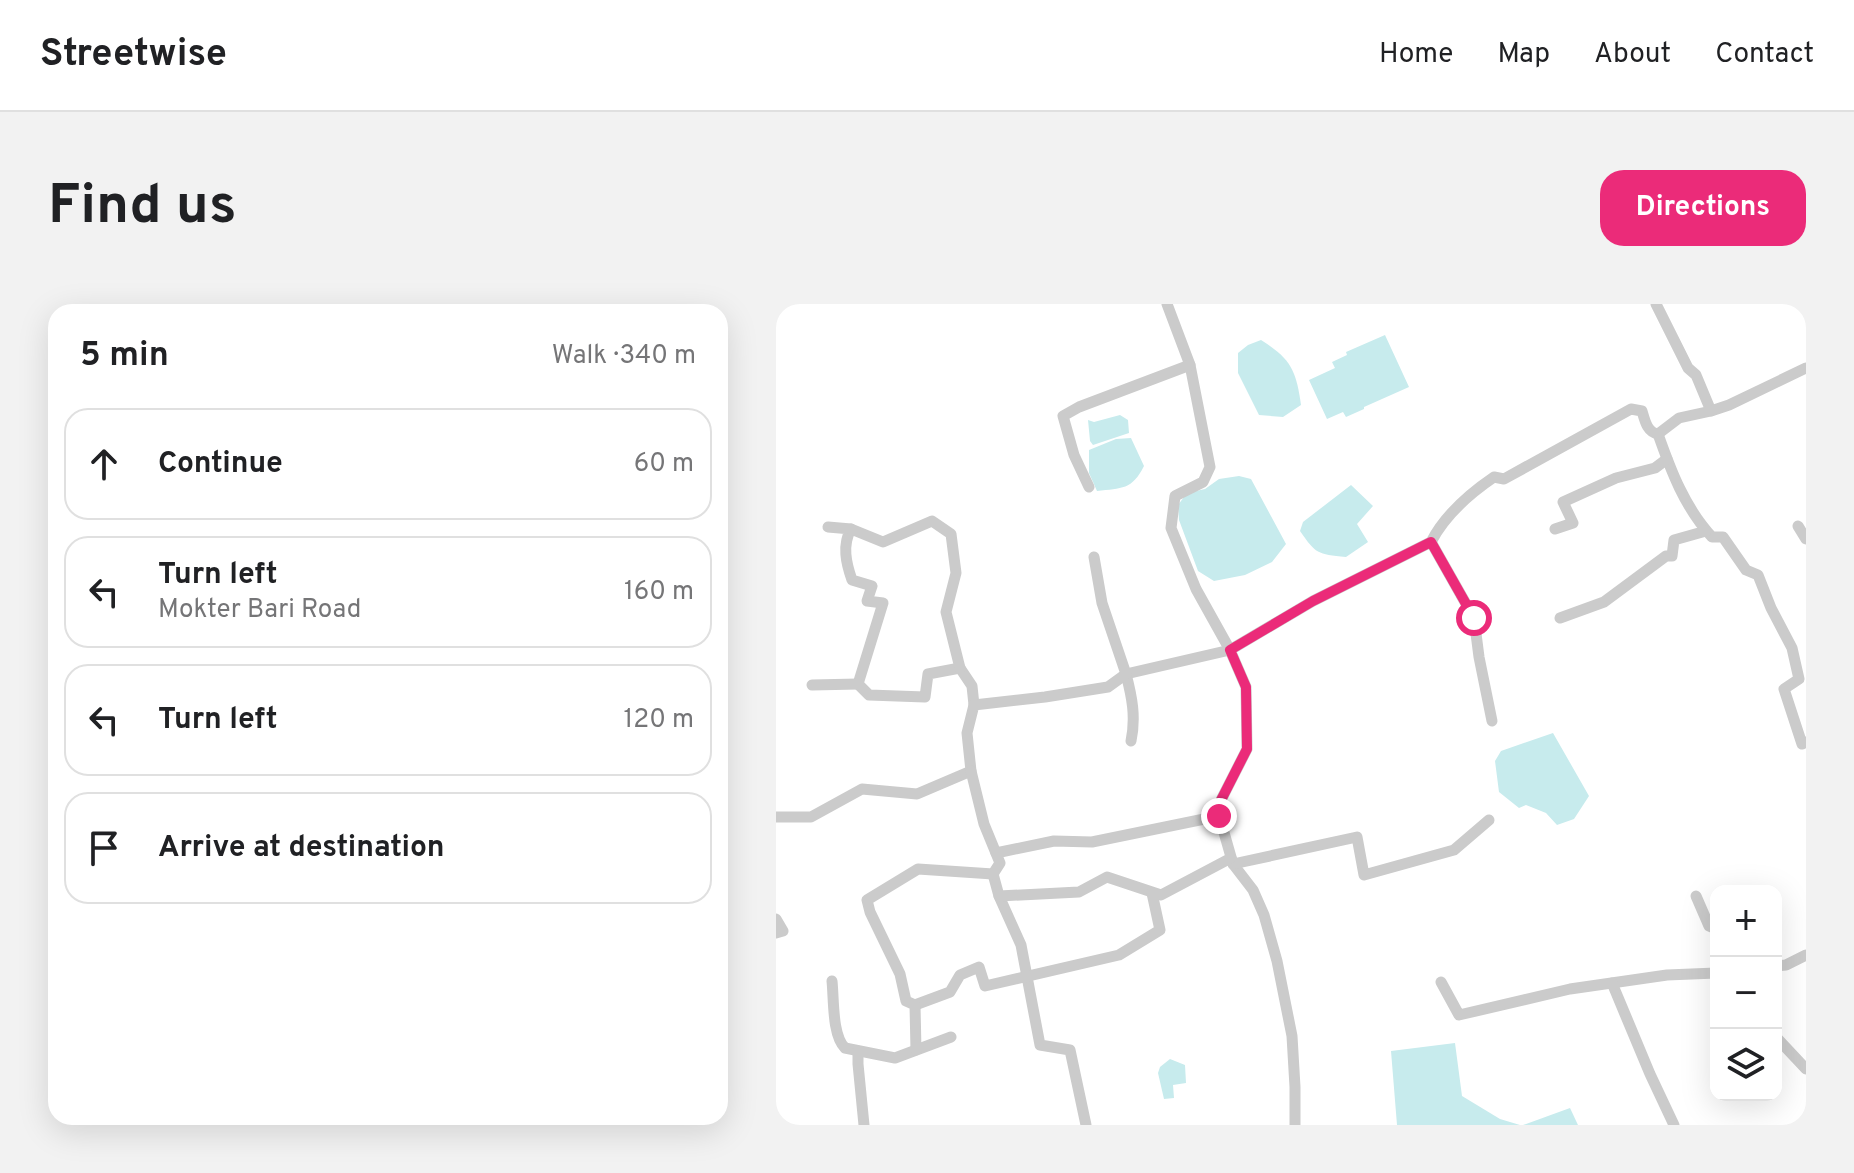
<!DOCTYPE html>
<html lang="en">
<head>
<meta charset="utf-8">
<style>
  :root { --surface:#fff; --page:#f2f2f2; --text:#202124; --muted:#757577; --line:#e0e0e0; --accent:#eb2b79 }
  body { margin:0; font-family:Overpass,sans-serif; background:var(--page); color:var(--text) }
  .controls { position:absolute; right:24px; bottom:24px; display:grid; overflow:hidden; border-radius:16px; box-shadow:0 8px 32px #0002 }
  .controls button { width:72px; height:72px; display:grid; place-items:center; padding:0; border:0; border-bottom:2px solid var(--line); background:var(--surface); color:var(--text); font:40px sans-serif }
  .stop { position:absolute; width:24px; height:24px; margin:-18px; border:6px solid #eb2b79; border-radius:50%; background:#fff }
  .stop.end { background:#eb2b79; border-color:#fff; box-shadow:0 2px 8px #0008 }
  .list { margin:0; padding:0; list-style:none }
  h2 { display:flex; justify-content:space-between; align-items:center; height:104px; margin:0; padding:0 32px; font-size:34px }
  h2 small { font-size:26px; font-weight:400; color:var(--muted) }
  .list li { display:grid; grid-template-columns:52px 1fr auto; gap:24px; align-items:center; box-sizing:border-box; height:112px; margin:0 16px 16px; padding:0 16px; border:2px solid var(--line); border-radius:24px }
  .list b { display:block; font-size:30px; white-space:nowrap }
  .list p { margin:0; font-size:26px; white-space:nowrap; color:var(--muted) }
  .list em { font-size:26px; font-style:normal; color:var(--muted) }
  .icon { flex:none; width:44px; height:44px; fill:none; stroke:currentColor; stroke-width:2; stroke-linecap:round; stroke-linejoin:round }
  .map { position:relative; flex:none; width:1030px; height:821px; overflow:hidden; border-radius:24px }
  header { display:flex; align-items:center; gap:48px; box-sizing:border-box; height:112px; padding:0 40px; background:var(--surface); border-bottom:2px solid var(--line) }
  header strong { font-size:38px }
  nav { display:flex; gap:44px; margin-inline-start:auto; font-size:28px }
  .intro { display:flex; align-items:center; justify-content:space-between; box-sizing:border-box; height:192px; padding:0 48px }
  h1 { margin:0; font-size:56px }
  .button { padding:20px 36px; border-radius:24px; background:var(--accent); color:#fff; font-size:28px; font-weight:700 }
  main { display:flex; gap:48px; padding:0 48px }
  aside { flex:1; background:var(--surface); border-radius:24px; box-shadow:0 8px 32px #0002 }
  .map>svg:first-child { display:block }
</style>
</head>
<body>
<header>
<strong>Streetwise</strong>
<nav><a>Home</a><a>Map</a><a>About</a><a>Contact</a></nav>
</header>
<div class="intro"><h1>Find us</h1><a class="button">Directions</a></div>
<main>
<aside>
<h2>5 min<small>Walk · 340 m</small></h2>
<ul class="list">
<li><svg class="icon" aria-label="ahead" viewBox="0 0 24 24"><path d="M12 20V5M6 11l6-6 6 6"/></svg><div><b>Continue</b></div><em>60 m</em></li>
<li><svg class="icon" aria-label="left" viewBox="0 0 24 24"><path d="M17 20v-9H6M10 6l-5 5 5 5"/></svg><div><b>Turn left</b><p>Mokter Bari Road</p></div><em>160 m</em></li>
<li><svg class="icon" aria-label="left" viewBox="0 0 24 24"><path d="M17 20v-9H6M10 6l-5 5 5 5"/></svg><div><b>Turn left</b></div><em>120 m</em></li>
<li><svg class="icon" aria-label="arrive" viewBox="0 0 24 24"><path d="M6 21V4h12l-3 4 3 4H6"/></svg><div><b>Arrive at destination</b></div></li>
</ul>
</aside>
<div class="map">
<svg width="1030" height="821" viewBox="0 0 1030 821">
  <rect width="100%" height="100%" fill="#fff"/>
  <g fill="#c7ebed">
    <polygon points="609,31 633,83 588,103 588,105 570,113 567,108 551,115 533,76 559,64 556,58 571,51 570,48"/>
    <path d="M 485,36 C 515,55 520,66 525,101 L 507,113 L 483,111 L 462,69 L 462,49 L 472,41 Z"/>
    <polygon points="344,111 352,116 353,129 317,141 314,137 312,116 318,118"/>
    <path d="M 355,134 L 368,162 C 356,186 346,184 321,187 L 313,169 L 313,146 L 340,135 Z"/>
    <polygon points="463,172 475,175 510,240 496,258 469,271 438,277 422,267 403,216 402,201 411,189 429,185 443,175"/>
    <path d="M 575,181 L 597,202 L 581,220 L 592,238 L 570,253 C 541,250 540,250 524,227 L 527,218 Z"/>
    <polygon points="777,429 813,492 798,515 781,521 770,509 750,501 743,504 723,488 719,457 725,447"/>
    <polygon points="679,739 686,792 724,815 744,821 621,821 615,747"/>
    <polygon points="394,755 409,761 410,779 397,781 398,794 388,795 382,769 384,763"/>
    <polygon points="794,804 802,821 747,821"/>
  </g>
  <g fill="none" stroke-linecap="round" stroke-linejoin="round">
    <g stroke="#cbcbcb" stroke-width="11">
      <polyline points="391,0 414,61 434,163 427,178 399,192 395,224 420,285 454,346 470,383 471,445 441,504 457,560 477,586 488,611 501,657 516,732 519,783 519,821"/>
      <polyline points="880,0 912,64 920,71 935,107"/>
      <path d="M 882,130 C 895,167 909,204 936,233 L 947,233 L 970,266 L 982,271 L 995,304 L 1016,344 L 1023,375 L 1008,385 L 1026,440 L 1030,438"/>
      <polyline points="313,183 298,151 287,112 303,103 414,61"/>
      <polyline points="1022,222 1030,235"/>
      <path d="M 52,223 L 75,225 C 66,241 70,259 76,276 L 96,282 L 91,297 L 107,299 L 82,380 L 93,391 L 149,393 L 152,370 L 184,364 L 196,382 L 198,401"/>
      <polyline points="75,225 107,238 156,217 175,230 180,269 170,308 184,364"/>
      <polyline points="779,225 797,219 787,198 840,174 879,164 891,155"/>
      <polyline points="655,238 698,314 703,353 716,417"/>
      <polyline points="784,314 828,298 890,252 896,252 898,236 930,227"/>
      <polyline points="36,381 82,380"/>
      <path d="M 355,437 C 360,413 356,393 350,370 L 454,346 L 537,297 L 655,238 C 669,211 693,190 718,173 L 728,175 L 855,105 L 866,107 C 869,117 871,128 882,130 L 903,114 L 935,107 L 953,101 L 1030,64"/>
      <polyline points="0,513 35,513 86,485 141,490 195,467 191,429 198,401 269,393 332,383 350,370 326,299 318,253"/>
      <polyline points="220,549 278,537 316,538 443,512"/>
      <polyline points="457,560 581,533 588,571 678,546 713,516"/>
      <polyline points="217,570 223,592 245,641 264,741 294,746 310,821"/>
      <polyline points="223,592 303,588 331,573 385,591 455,554"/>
      <polyline points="920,592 933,622 940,625"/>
      <polyline points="0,615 7,627 0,629"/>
      <polyline points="1000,662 1010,661 1030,651"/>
      <path d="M 56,677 C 58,696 56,731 69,744 L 119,754 L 175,733"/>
      <polyline points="665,678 683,711 794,685 891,671 940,669"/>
      <polyline points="836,679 874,770 898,821"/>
      <polyline points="139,701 174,688 184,671 203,663 209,682 343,651 384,626 376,589"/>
      <polyline points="1000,733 1030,765"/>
      <polyline points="140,746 139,701 130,697 124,670 94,608 91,596 142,565 217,570 224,559 208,520 195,467"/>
      <polyline points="82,747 82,760 88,821"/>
    </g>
  </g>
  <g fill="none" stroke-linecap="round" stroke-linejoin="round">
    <polyline stroke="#eb2b79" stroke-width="10" points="443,512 441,504 471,445 470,383 454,346 537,297 655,238 698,314"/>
  </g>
</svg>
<div class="controls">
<button>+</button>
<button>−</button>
<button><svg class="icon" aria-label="layers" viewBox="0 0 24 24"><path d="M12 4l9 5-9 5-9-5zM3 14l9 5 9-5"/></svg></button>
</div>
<div class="stop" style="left:698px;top:314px"></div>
<div class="stop end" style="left:443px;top:512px"></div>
</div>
</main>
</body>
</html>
